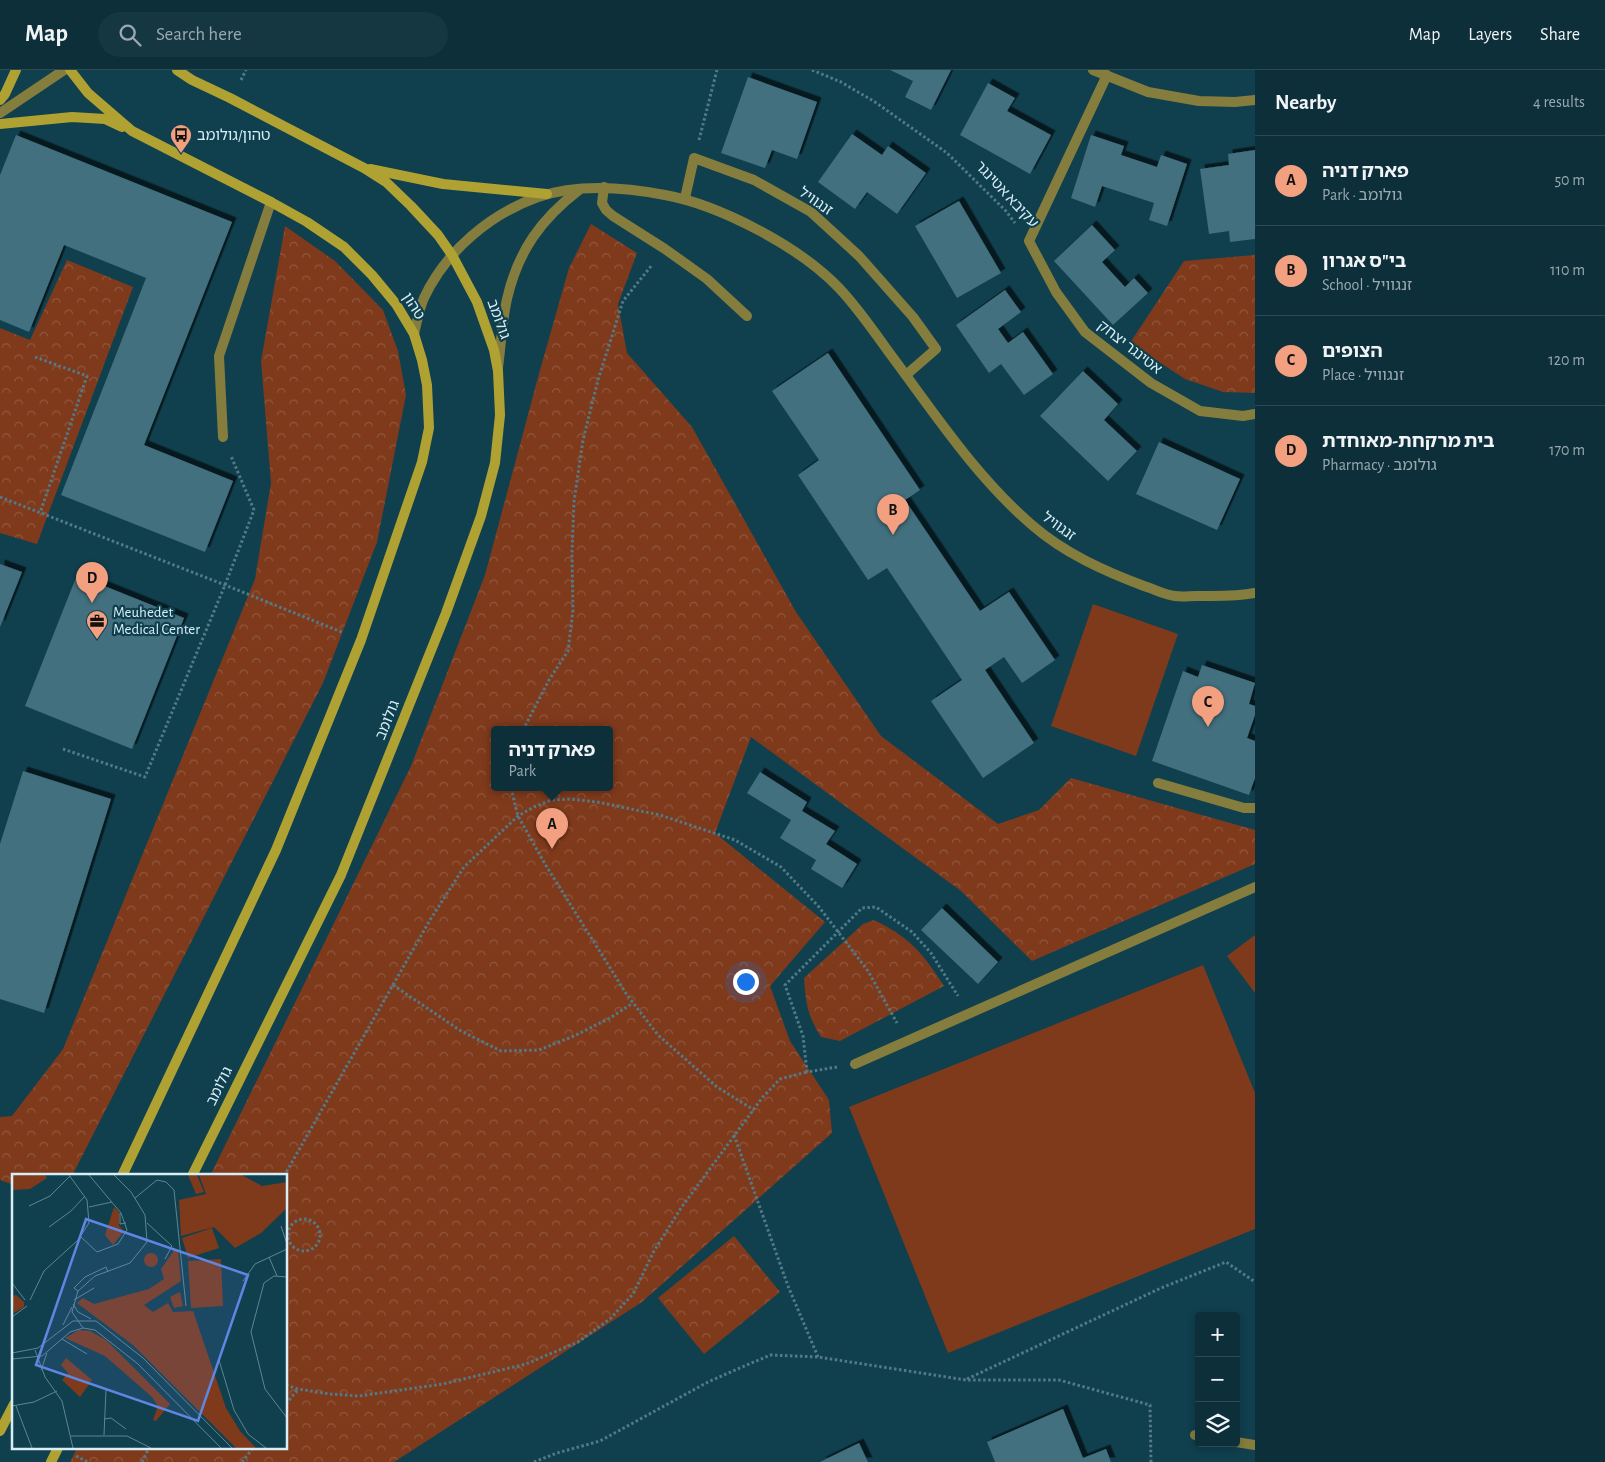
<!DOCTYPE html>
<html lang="en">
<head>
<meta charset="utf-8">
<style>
  :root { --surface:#0c2f3a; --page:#153742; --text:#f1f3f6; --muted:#9aa9af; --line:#2c4a54; --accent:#f2a080 }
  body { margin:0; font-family:"Alegreya Sans","Noto Sans Hebrew",sans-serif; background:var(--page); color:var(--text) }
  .controls { position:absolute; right:15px; bottom:15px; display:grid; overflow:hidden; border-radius:5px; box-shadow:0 2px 8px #0003 }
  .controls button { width:45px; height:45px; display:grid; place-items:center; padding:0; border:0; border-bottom:1px solid var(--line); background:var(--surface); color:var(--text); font:25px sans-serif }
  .you { position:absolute; left:745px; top:911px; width:18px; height:18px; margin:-12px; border:4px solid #fff; border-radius:50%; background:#1a73e8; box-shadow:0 0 0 8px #1a73e833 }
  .badge { display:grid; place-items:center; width:32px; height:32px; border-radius:50%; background:var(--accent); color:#111; font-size:16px; font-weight:700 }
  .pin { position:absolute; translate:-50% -41px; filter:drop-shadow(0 1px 2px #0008) }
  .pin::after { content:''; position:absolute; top:26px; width:18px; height:15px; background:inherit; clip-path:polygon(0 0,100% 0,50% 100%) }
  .popup { position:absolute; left:491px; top:656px; width:122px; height:65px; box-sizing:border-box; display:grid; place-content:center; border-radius:5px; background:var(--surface); filter:drop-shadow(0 1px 4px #0005); font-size:16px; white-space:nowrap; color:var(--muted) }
  .popup b { font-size:19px; color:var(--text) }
  .popup::after { content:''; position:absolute; left:50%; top:100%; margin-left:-10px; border:10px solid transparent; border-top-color:var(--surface) }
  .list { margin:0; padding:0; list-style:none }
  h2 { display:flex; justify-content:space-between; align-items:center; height:65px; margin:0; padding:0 20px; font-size:21px }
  h2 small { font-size:16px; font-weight:400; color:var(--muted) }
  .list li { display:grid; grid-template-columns:32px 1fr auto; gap:15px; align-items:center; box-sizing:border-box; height:90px; padding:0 20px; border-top:1px solid var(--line) }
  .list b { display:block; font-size:19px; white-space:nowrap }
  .list p { margin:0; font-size:16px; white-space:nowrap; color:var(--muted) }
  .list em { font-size:16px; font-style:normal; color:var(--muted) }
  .icon { flex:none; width:28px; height:28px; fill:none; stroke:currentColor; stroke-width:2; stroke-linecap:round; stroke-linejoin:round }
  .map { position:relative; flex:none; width:1255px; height:1392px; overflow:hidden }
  header { display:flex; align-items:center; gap:30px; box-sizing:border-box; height:70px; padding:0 25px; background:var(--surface); border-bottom:1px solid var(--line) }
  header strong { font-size:24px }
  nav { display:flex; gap:28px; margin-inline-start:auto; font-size:18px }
  .search { width:350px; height:45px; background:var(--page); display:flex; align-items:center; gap:12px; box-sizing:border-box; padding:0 18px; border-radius:28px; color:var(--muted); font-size:19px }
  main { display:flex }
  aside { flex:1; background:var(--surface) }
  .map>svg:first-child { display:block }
</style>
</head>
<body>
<header>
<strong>Map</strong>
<div class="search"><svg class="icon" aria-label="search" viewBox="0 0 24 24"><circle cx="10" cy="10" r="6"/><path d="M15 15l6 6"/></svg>Search here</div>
<nav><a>Map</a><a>Layers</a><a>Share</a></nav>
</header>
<main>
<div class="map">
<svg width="1255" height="1392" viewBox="0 0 1255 1392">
  <defs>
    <pattern id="park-crowns" width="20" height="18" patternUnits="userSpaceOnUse" patternTransform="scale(1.25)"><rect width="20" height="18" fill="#7f3a1c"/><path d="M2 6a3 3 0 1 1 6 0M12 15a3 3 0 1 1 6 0" fill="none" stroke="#90573e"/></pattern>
    <filter id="shadow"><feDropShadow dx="4.5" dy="-4.5" stdDeviation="0" flood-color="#0009"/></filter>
  </defs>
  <rect width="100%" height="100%" fill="#103f4e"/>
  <g fill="url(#park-crowns)" fill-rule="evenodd">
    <path d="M 591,154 L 637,183 L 618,234 L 627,283 L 692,357 L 796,542 L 881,666 L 998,754 L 1039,740 L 1071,708 L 1255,760 L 1255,794 L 1032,891 L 961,821 L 751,667 L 715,763 L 825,852 L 770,916 L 790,971 L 829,1030 L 832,1063 L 642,1232 L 394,1392 L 70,1392 L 77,1378 L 286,1378 L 286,1106 L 210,1106 L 411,696 L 485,505 L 540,300 L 569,198 ZM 494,660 L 610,660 L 610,718 L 494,718 Z"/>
    <polygon points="285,156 335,191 383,240 398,281 406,325 377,472 323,613 72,1106 14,1106 14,1115 0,1110 0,1047 12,1046 63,979 255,509 271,413 261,291"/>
    <polygon points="1255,185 1255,323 1223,322 1185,309 1130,273 1184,191"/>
    <polygon points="67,190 133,217 37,474 0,463 0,258 30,270"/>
    <path d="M 874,850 C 910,867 923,884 944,916 L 840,971 L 821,967 C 807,945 806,934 804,908 L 863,854 Z"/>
    <polygon points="734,1166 780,1222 704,1284 658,1228"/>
  </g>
  <g fill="#7f3a1c">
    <polygon points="1093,534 1178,564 1136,686 1051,656"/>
    <polygon points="1255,865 1255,923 1227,886"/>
    <polygon points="1203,895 1255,1023 1255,1159 948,1283 849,1037"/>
  </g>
  <g fill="#426f7f" filter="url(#shadow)">
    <polygon points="890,0 951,0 931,40 905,27 913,11"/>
    <polygon points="748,7 817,32 797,89 772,80 765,98 721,83"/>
    <polygon points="988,13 1015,28 1007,41 1051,65 1030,104 960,65"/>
    <polygon points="852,64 882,85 888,76 926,103 897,144 867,122 855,139 818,112"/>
    <polygon points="16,65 232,152 144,375 233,411 205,482 61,425 146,208 64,175 29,262 0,250 0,105"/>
    <polygon points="1091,65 1124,76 1121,85 1157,97 1161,85 1187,94 1167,156 1149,150 1154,133 1102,116 1095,137 1071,128"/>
    <polygon points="1255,80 1255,169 1230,172 1229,161 1209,164 1200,99 1229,95 1228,84"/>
    <polygon points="959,131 1001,203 957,228 915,156"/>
    <polygon points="1092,155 1115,180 1102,192 1125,217 1134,208 1148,223 1113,255 1054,191"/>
    <polygon points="1005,220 1021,242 998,259 1008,273 1023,262 1053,304 1024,325 1001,294 989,303 956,255"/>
    <polygon points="828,283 920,420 905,430 980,541 1009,522 1055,590 1022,613 1004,587 985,600 1034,673 983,708 931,631 962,610 887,498 868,510 798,405 819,390 772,321"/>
    <polygon points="1083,301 1118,334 1104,350 1137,381 1108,411 1040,346"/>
    <polygon points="1159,372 1240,409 1217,460 1136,424"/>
    <polygon points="0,494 22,502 0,557"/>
    <polygon points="77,505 184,548 132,679 25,636"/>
    <polygon points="1202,595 1255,613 1249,634 1255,636 1255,645 1247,668 1255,671 1255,708 1249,725 1152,691 1183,601 1198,607"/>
    <polygon points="23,701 111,729 44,943 0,929 0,774"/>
    <polygon points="760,702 807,732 802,741 835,761 826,774 857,794 842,818 811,799 816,790 780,768 791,750 747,723"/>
    <polygon points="942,838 998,892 978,914 921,860"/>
    <polygon points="1063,1339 1083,1388 1106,1379 1111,1392 995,1392 987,1372"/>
    <polygon points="859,1373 868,1392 820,1392 826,1389"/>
  </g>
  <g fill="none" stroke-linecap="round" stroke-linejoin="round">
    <g stroke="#537a87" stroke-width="3" stroke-dasharray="2.5 2.5" stroke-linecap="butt">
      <polyline points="812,0 841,12 875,32 947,83 1005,140 1015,153"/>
      <polyline points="241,10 246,0"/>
      <polyline points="699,70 717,0"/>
      <polyline points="35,287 87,306 40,443"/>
      <polyline points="0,427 225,515 344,563"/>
      <polyline points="523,660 549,610 568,581 573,540 572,483 574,431 583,370 598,310 623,231 652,195"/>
      <polyline points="63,679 145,707 225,515 254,440 231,386"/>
      <polyline points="511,718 518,746 545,794 627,925 658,965 717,1017 754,1040"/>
      <polyline points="393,915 461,961 501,981 539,980 574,966 610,948 633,933"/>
      <polyline points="837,997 807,1002 803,966 785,915 862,838 876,837 912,862 931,883 958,926"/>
      <polyline points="734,1065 788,1216 818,1287"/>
      <polyline points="284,1106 430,850 464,797 518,746 534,737 551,730 571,729 597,732 660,745 735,770 781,797 819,837 868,901 897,953"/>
      <circle cx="304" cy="1165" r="16"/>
      <polyline points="967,1309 1161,1218 1226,1192 1255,1212"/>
      <polyline points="286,1315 298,1319 330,1324 359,1326 443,1314 526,1294 578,1272 610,1249 633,1224 654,1181 681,1138 762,1028 780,1009 807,1002"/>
      <polyline points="286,1334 298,1319"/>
      <polyline points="76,1386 88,1392"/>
      <polyline points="142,1392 149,1378"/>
      <polyline points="242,1392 253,1378"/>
      <polyline points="534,1392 557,1383 600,1371 708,1312 770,1285 818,1287 966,1310 1059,1310 1150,1335 1151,1392"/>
    </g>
    <g stroke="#857d3d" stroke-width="10">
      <polyline points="1107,5 1029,171 1056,222 1085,262 1151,313 1200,341 1243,346 1255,344"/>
      <polyline points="604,117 602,133 606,140 613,146 665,179 707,209 747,246"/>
      <polyline points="685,128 694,88 754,110 811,142 859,186 913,247 936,279 906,305"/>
      <polyline points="223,367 219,286 271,132"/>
      <polyline points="1158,713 1244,738 1255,738"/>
      <polyline points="855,994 1255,817"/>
    </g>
    <g stroke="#857d3d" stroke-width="10">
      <path d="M 414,264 C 417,252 419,239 424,228 C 446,181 490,144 538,127 C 579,113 624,117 665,125 C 720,135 800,177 839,218 C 857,237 873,260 888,281 C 933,341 975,406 1032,455 C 1064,483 1104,501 1144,516 C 1154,519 1165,525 1175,526 C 1182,527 1189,526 1196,526 C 1216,526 1235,527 1255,523"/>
      <path d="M 498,298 C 501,275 502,251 507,229 C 518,181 541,149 579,120"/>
      <polyline points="1195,1365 1199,1366"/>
      <polyline points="1236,1372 1255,1375"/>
    </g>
    <g stroke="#857d3d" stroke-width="10">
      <polyline points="1093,0 1148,22 1199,31 1235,32 1255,30"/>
      <polyline points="0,43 64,0"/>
    </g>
    <g stroke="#afa233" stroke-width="10">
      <polyline points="70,0 88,23 132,61 271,132 307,152 344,177 372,205 396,234 414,264 422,290 427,315 429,358 422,392 361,570 276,780 122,1106"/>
      <polyline points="177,0 192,10 230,28 364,98 386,112 411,136 438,165 452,185 477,232 494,280 498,301 500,345 495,393 481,446 446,543 341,805 192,1106"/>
      <polyline points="0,30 5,24 16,0"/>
      <polyline points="0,54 72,47 105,49 122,57"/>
      <polyline points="370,99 443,114 547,124"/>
      <polyline points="0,1361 14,1334"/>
      <polyline points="51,1392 58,1378"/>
    </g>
  </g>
  <defs>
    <g id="bus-pin" transform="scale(1.125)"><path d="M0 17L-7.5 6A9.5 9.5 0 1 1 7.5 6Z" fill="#f2a080" stroke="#103f4e"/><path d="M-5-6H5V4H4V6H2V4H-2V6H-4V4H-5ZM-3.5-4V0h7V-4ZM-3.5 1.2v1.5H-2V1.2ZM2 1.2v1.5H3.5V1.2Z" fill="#111"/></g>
    <g id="office-pin" transform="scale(1.125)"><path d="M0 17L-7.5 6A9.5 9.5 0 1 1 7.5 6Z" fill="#f2a080" stroke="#103f4e"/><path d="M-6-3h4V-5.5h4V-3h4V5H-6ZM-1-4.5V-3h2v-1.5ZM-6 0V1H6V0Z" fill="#111"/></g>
  </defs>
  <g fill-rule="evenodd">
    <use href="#bus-pin" x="181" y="65"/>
    <use href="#office-pin" x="97" y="551"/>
  </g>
  <g text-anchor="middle" stroke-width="4.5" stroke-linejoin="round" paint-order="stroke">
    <g font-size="15" fill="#d7eef7" stroke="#103f4e" text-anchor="start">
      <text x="197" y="70">טהון/גולומב</text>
      <text x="113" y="547">Meuhedet<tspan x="113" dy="17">Medical Center</tspan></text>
    </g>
    <g font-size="15" fill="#d7eef7" stroke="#103f4e">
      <text transform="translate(1007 124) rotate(47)" y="5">עקיבא אטינגר</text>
      <text transform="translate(816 131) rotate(35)" y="5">זנגוויל</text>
      <text transform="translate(414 236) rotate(57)" y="5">טהון</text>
      <text transform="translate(499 249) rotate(70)" y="5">גולומב</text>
      <text transform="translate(1130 277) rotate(38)" y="5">אטינגר יצחק</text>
      <text transform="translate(1059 456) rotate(36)" y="5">זנגוויל</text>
      <text transform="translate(387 650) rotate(-68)" y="5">גולומב</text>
      <text transform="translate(219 1016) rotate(-64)" y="5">גולומב</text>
    </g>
  </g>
  <g transform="translate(12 1104)">
    <rect width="275" height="275" fill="#103f4e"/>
    <path d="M 0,1 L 33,1 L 35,4 L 18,15 L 0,16 ZM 187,1 L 230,1 L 250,12 L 275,8 L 275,34 L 249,59 L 223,74 L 202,53 L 169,62 L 167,26 L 194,20 Z" fill="#7f3a1c"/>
    <path d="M 176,1 L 185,1 L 192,18 L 184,20 ZM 102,33 L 107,38 L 107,52 L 112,57 L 101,71 L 93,61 ZM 163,75 L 166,76 L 169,107 L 132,131 L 141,138 L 156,129 L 161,138 L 181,137 L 214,234 L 228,257 L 244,274 L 224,274 L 121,171 L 65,129 L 71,124 L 82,130 L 137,115 L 152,105 L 149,95 ZM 168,118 L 171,132 L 162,134 L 158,123 ZM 4,121 L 12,128 L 12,133 L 2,139 L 0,122 ZM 67,156 L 78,157 L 94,166 L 158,230 L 144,247 L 141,246 L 146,232 L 140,223 L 93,182 L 53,164 ZM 54,184 L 80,206 L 68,223 L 50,206 L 56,199 L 49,191 Z" fill="#7f3a1c"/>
    <path d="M 200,54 L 207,74 L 176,84 L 170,64 ZM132 86a7 7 0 1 1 14 0a7 7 0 1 1-14 0ZM 209,85 L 211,132 L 179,134 L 176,87 Z" fill="#7f3a1c"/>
    <path fill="none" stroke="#608592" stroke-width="1" d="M 123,24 L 145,6 L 154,8 L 162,16 L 174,132M 17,32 L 38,22 L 58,2M 77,33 L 100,28M 108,39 L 108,50 L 114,49M 135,49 L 160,72 L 153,85M 269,52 L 275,70M 37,53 L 59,37 L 73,22M 69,63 L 85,78 L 106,70 L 115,56 L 109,39 L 77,1M 257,83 L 265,102M 275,103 L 262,102 L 252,109 L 239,158 L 253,215 L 275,244M 231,107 L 243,90 L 275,75M 0,109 L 13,126M 66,117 L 62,114 L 73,103 L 94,93 L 96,98M 18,126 L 32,97 L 66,66 L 77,49 L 75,26 L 57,1M 62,126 L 82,114M 61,130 L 66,138 L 79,145M 0,143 L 15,132M 51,151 L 60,133M 71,154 L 60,138 L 66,117 L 83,102 L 118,89 L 135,68 L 133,41 L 119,18 L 102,1M 50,165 L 75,180M 23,176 L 33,203 L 50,227 L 61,274M 0,179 L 26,174 L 61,147 L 84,147 L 131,184 L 220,274M 0,185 L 30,182 L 58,158 L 71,154 L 83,156 L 126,190 L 209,274M 207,186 L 222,236 L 236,260 L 254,274M 29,196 L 35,179M 0,232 L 22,228 L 45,217M 4,232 L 20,274M 92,245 L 99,244 L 114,255M 92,261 L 94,216M 59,262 L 115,262 L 139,274"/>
    <path fill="#5e86e3" fill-opacity="0.15" stroke="#5e86e3" stroke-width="2.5" d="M 74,45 L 236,101 L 186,247 L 24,191 Z"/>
    <rect width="275" height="275" fill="none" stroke="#d7eef7" stroke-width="2.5"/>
  </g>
</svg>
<div class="controls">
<button>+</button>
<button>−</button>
<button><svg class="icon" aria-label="layers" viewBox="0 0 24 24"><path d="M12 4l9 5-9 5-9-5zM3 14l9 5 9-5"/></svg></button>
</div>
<div class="you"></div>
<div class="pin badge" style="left:552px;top:779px">A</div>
<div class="popup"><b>פארק דניה</b>Park</div>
<div class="pin badge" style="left:893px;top:465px">B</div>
<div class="pin badge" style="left:1208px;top:657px">C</div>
<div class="pin badge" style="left:92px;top:533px">D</div>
</div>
<aside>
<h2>Nearby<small>4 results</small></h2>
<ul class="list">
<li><span class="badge">A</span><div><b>פארק דניה</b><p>Park · גולומב</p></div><em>50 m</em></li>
<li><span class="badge">B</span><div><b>בי&quot;ס אגרון</b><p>School · זנגוויל</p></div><em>110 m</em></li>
<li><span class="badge">C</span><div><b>הצופים</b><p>Place · זנגוויל</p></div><em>120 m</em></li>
<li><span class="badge">D</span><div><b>בית מרקחת-מאוחדת</b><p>Pharmacy · גולומב</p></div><em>170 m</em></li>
</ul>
</aside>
</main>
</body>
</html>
